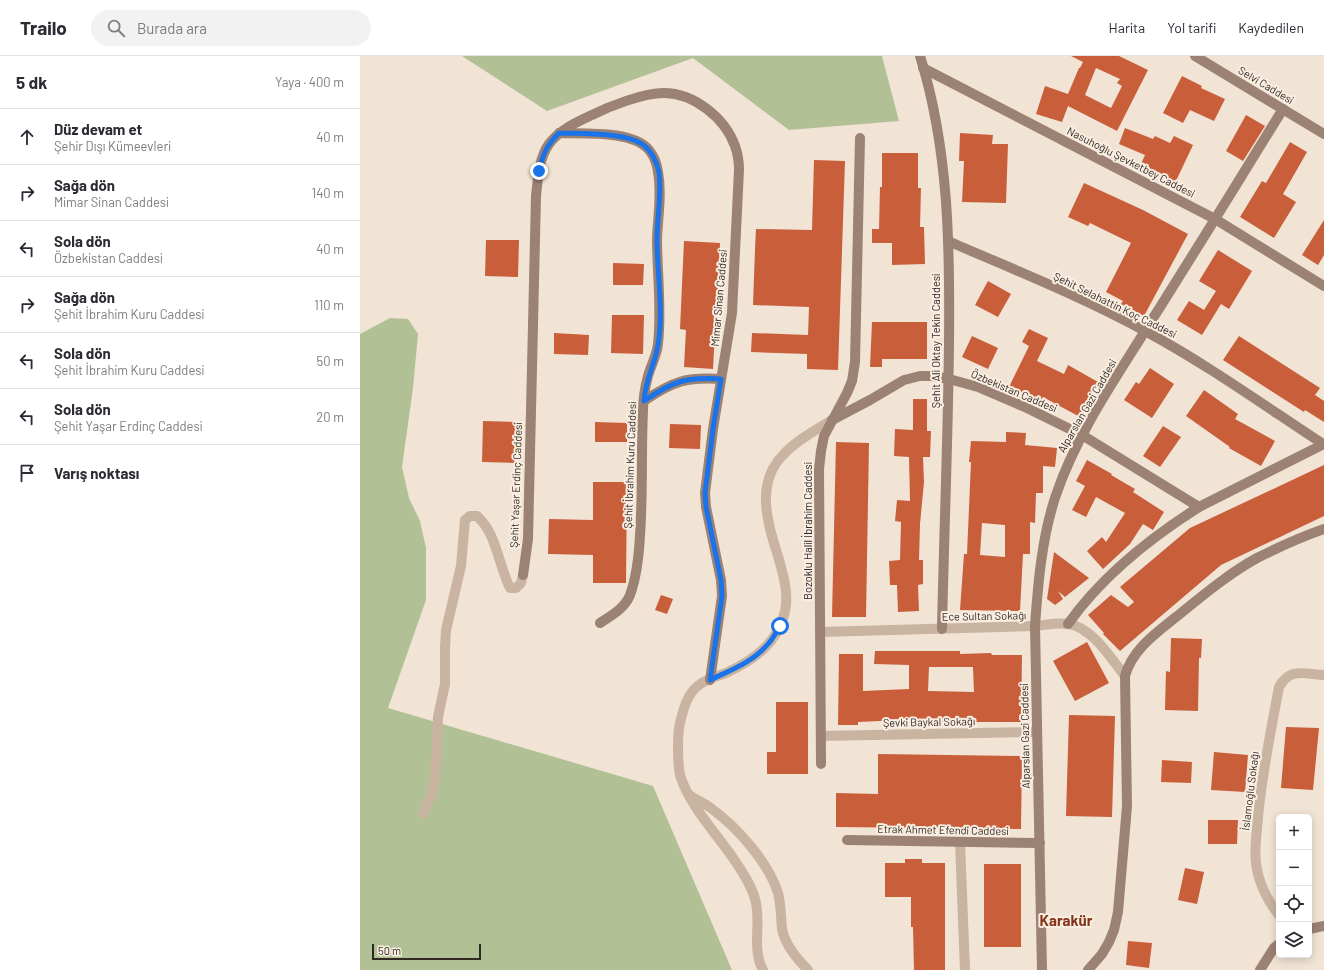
<!DOCTYPE html>
<html lang="tr">
<head>
<meta charset="utf-8">
<style>
  :root { --surface:#fff; --page:#f2f2f3; --text:#2b2b33; --muted:#7c7c81; --line:#e1e1e2 }
  body { margin:0; font-family:Barlow,sans-serif; background:var(--page); color:var(--text) }
  .controls { position:absolute; right:12px; bottom:12px; display:grid; overflow:hidden; border-radius:6px; box-shadow:0 2px 10px #0003 }
  .controls button { width:36px; height:36px; display:grid; place-items:center; padding:0; border:0; border-bottom:1px solid var(--line); background:var(--surface); color:var(--text); font:20px sans-serif }
  .scale { position:absolute; left:12px; bottom:10px; width:109px; box-sizing:border-box; padding-left:4px; border:2px solid #332924; border-top:0; font-size:11px; line-height:14px; white-space:nowrap; color:#332924; -webkit-text-stroke:3px #f9eee1; paint-order:stroke }
  .stop { position:absolute; width:12px; height:12px; margin:-9px; border:3px solid #1a73e8; border-radius:50%; background:#fff }
  .stop.end { background:#1a73e8; border-color:#fff; box-shadow:0 1px 4px #0008 }
  .list { margin:0; padding:0; list-style:none }
  h2 { display:flex; justify-content:space-between; align-items:center; height:52px; margin:0; padding:0 16px; font-size:17px }
  h2 small { font-size:13px; font-weight:400; color:var(--muted) }
  .list li { display:grid; grid-template-columns:26px 1fr auto; gap:12px; align-items:center; box-sizing:border-box; height:56px; padding:0 16px; border-top:1px solid var(--line) }
  .list b { display:block; font-size:15px; white-space:nowrap }
  .list p { margin:0; font-size:13px; white-space:nowrap; color:var(--muted) }
  .list em { font-size:13px; font-style:normal; color:var(--muted) }
  .icon { flex:none; width:22px; height:22px; fill:none; stroke:currentColor; stroke-width:2; stroke-linecap:round; stroke-linejoin:round }
  .map { position:relative; flex:none; width:964px; height:914px; overflow:hidden }
  header { display:flex; align-items:center; gap:24px; box-sizing:border-box; height:56px; padding:0 20px; background:var(--surface); border-bottom:1px solid var(--line) }
  header strong { font-size:19px }
  nav { display:flex; gap:22px; margin-inline-start:auto; font-size:14px }
  .search { width:280px; height:36px; background:var(--page); display:flex; align-items:center; gap:10px; box-sizing:border-box; padding:0 14px; border-radius:22px; color:var(--muted); font-size:15px }
  main { display:flex }
  aside { flex:1; background:var(--surface) }
  .map>svg:first-child { display:block }
</style>
</head>
<body>
<header>
<strong>Trailo</strong>
<div class="search"><svg class="icon" aria-label="search" viewBox="0 0 24 24"><circle cx="10" cy="10" r="6"/><path d="M15 15l6 6"/></svg>Burada ara</div>
<nav><a>Harita</a><a>Yol tarifi</a><a>Kaydedilen</a></nav>
</header>
<main>
<aside>
<h2>5 dk<small>Yaya · 400 m</small></h2>
<ul class="list">
<li><svg class="icon" aria-label="ahead" viewBox="0 0 24 24"><path d="M12 20V5M6 11l6-6 6 6"/></svg><div><b>Düz devam et</b><p>Şehir Dışı Kümeevleri</p></div><em>40 m</em></li>
<li><svg class="icon" aria-label="right" viewBox="0 0 24 24"><path d="M7 20v-9h11M14 6l5 5-5 5"/></svg><div><b>Sağa dön</b><p>Mimar Sinan Caddesi</p></div><em>140 m</em></li>
<li><svg class="icon" aria-label="left" viewBox="0 0 24 24"><path d="M17 20v-9H6M10 6l-5 5 5 5"/></svg><div><b>Sola dön</b><p>Özbekistan Caddesi</p></div><em>40 m</em></li>
<li><svg class="icon" aria-label="right" viewBox="0 0 24 24"><path d="M7 20v-9h11M14 6l5 5-5 5"/></svg><div><b>Sağa dön</b><p>Şehit İbrahim Kuru Caddesi</p></div><em>110 m</em></li>
<li><svg class="icon" aria-label="left" viewBox="0 0 24 24"><path d="M17 20v-9H6M10 6l-5 5 5 5"/></svg><div><b>Sola dön</b><p>Şehit İbrahim Kuru Caddesi</p></div><em>50 m</em></li>
<li><svg class="icon" aria-label="left" viewBox="0 0 24 24"><path d="M17 20v-9H6M10 6l-5 5 5 5"/></svg><div><b>Sola dön</b><p>Şehit Yaşar Erdinç Caddesi</p></div><em>20 m</em></li>
<li><svg class="icon" aria-label="arrive" viewBox="0 0 24 24"><path d="M6 21V4h12l-3 4 3 4H6"/></svg><div><b>Varış noktası</b></div></li>
</ul>
</aside>
<div class="map">
<svg width="964" height="914" viewBox="0 0 964 914">
  <rect width="100%" height="100%" fill="#f1e4d5"/>
  <g fill="#b1c095">
    <polygon points="102,0 522,0 539,65 429,74 333,2 187,55"/>
    <polygon points="30,262 48,263 58,278 53,332 42,411 49,442 60,465 66,492 66,544 28,652 293,730 372,914 0,914 0,278"/>
  </g>
  <g fill="#c95e3b" fill-rule="evenodd">
    <path d="M 711,0 L 759,0 L 788,14 L 757,75 L 708,50 L 702,66 L 676,58 L 685,30 L 708,38 L 719,12 L 720,12 L 723,6 ZM 736,12 L 760,23 L 757,27 L 762,30 L 751,52 L 725,39 Z"/>
    <polygon points="822,20 842,30 841,32 865,43 854,65 830,54 823,67 803,57"/>
    <polygon points="886,59 905,70 883,105 866,95"/>
    <polygon points="765,72 793,83 795,80 810,87 814,80 833,89 815,127 780,110 785,99 759,88"/>
    <polygon points="600,77 633,79 632,88 648,88 646,147 602,146 604,105 599,105"/>
    <polygon points="930,86 947,96 923,138 936,146 914,182 880,161 902,125 906,127"/>
    <polygon points="522,97 558,97 558,132 561,132 560,171 564,171 565,208 532,209 532,187 512,187 512,173 519,173 520,131 522,131"/>
    <polygon points="454,104 485,105 478,314 447,313 447,298 391,296 392,277 448,279 449,251 393,249 395,193 396,173 452,174"/>
    <polygon points="724,127 783,154 828,178 784,260 761,248 763,245 746,236 771,187 730,167 728,170 708,161"/>
    <polygon points="964,164 964,199 958,209 942,199"/>
    <polygon points="126,184 159,184 158,221 125,220"/>
    <polygon points="324,185 360,187 357,275 355,275 353,313 324,311 326,274 320,273"/>
    <polygon points="858,194 892,215 869,253 861,248 842,279 817,264 829,245 844,254 856,235 839,225"/>
    <polygon points="253,207 284,208 283,229 253,229"/>
    <polygon points="628,225 651,238 638,261 615,249"/>
    <polygon points="252,259 284,259 283,298 251,297"/>
    <polygon points="512,266 567,266 567,303 522,303 522,311 510,311"/>
    <polygon points="669,273 688,282 677,305 704,318 708,309 738,326 720,361 683,341 681,346 649,331 669,290 662,286"/>
    <polygon points="194,277 229,279 228,299 194,298"/>
    <polygon points="612,280 638,292 628,313 602,301"/>
    <polygon points="879,280 960,332 955,339 964,345 964,366 945,354 944,356 863,304"/>
    <polygon points="790,312 814,328 792,362 764,344 776,326 779,328"/>
    <polygon points="844,334 878,358 875,363 915,385 901,410 869,392 870,391 826,360"/>
    <polygon points="553,343 567,343 567,375 571,375 570,401 563,401 564,426 560,468 559,504 563,504 563,528 558,529 559,555 538,556 537,529 530,529 529,505 540,504 541,466 535,465 537,444 550,445 549,401 534,400 535,373 553,374"/>
    <polygon points="123,365 157,366 156,407 122,406"/>
    <polygon points="235,366 267,367 267,386 235,386"/>
    <polygon points="310,368 341,369 340,393 309,392"/>
    <polygon points="803,370 821,381 800,411 783,400"/>
    <path d="M 646,376 L 666,377 L 665,389 L 697,392 L 695,411 L 683,410 L 683,437 L 676,437 L 675,467 L 670,466 L 670,498 L 663,498 L 660,555 L 600,554 L 604,498 L 607,498 L 611,406 L 609,406 L 611,385 L 646,386 ZM 622,467 L 645,469 L 645,501 L 620,499 Z"/>
    <polygon points="476,386 509,387 506,561 472,561"/>
    <polygon points="727,404 752,418 751,419 775,433 773,436 804,456 793,474 783,468 770,488 743,513 727,495 742,481 746,486 765,457 736,441 726,461 712,454 725,430 716,425"/>
    <polygon points="964,409 964,460 861,509 760,595 743,578 744,577 728,559 751,539 768,551 774,546 760,531 830,472"/>
    <polygon points="233,426 267,426 266,527 233,527 233,499 188,498 189,463 233,464"/>
    <polygon points="694,496 729,522 705,541 698,535 703,543 695,549 687,543"/>
    <polygon points="301,539 313,543 307,558 295,554"/>
    <polygon points="811,582 842,583 841,602 839,602 838,655 805,654 806,615 810,616"/>
    <polygon points="727,586 749,627 715,645 693,605"/>
    <path d="M 515,595 L 600,595 L 600,598 L 631,597 L 632,599 L 662,599 L 661,666 L 563,666 L 563,663 L 498,666 L 498,669 L 478,669 L 479,598 L 503,598 L 503,635 L 549,633 L 549,609 L 514,608 ZM 569,611 L 613,611 L 614,636 L 568,635 Z"/>
    <polygon points="416,646 448,646 448,718 407,718 407,696 416,696"/>
    <polygon points="709,659 755,660 752,761 706,760"/>
    <polygon points="926,671 959,672 953,734 921,732"/>
    <polygon points="854,696 888,699 885,736 851,734"/>
    <polygon points="518,698 662,700 661,773 476,771 476,737 518,738"/>
    <polygon points="802,704 832,706 831,727 801,726"/>
    <polygon points="848,764 878,764 877,788 848,788"/>
    <polygon points="545,803 562,803 562,807 585,807 585,914 554,914 553,871 551,871 551,841 525,841 525,807 545,807"/>
    <rect x="624" y="808" width="37" height="83"/>
    <polygon points="825,812 844,816 837,848 818,844"/>
    <polygon points="768,885 792,887 789,912 766,909"/>
  </g>
  <g fill="none" stroke-linecap="round" stroke-linejoin="round">
    <g stroke="#c9b3a1" stroke-width="10">
      <path d="M 460,576 L 675,570 C 686,569 699,566 709,568 C 733,572 751,603 765,620"/>
      <polyline points="461,680 677,676"/>
      <path d="M 331,740 C 338,745 346,748 352,753 C 378,772 408,806 418,837 C 421,849 421,861 422,873 C 425,889 437,903 448,914"/>
      <path d="M 63,757 L 72,738 L 75,723 L 78,661 L 85,628 L 85,592 L 86,574 L 101,510 L 105,464 L 110,460 L 117,460 C 137,478 138,508 150,532 L 156,532 L 161,527 L 163,519"/>
      <polyline points="600,786 605,914"/>
      <path d="M 919,859 C 907,845 898,825 896,807 C 894,792 897,776 898,761 C 902,717 911,674 919,631 C 930,611 944,618 964,619"/>
      <path d="M 403,914 C 391,892 402,866 395,843 C 391,828 381,814 373,802 C 356,777 329,749 320,719 C 318,709 318,699 318,690 C 318,681 318,672 321,663 C 324,651 328,637 339,629 C 346,623 357,620 366,617 C 394,604 418,587 425,555 C 429,537 423,518 418,500 C 407,467 395,426 424,398 C 437,384 456,374 472,364"/>
    </g>
    <g stroke="#9c8273" stroke-width="10">
      <path d="M 560,0 C 589,93 590,191 589,288 C 588,383 584,478 582,573"/>
      <polyline points="835,0 964,78"/>
      <polyline points="563,12 855,163 964,230"/>
      <path d="M 199,77 C 223,78 273,74 289,94 C 294,100 297,108 298,116 C 302,138 298,160 297,182 C 297,217 302,253 298,288 C 297,299 291,309 288,320 C 285,331 283,343 283,355 C 281,397 283,438 280,479 C 279,499 277,520 270,539 C 265,552 252,559 240,567"/>
      <path d="M 588,185 C 655,214 723,241 787,276 C 848,309 905,350 963,388"/>
      <path d="M 284,345 C 313,325 326,321 361,323"/>
      <polyline points="472,364 510,344 544,324 560,320 573,320 589,323 618,331 667,352 722,379 839,451"/>
      <path d="M 163,519 L 168,483 L 176,140 C 178,122 179,102 189,88 C 199,74 217,66 232,59 C 250,50 283,37 304,37 C 334,37 365,62 375,90 C 378,98 379,106 379,114 L 372,257 L 353,373 L 345,437 L 346,451 L 361,524 L 362,540 L 350,624"/>
      <path d="M 708,568 C 742,520 790,482 839,451 L 964,388"/>
      <polyline points="461,708 459,413 461,395 464,380 487,337 492,325 495,306 500,82"/>
      <polyline points="487,784 680,787"/>
      <polyline points="949,873 964,870"/>
      <path d="M 682,914 L 675,570 C 678,527 682,480 696,439 C 717,377 756,322 790,267 C 835,196 879,124 923,53"/>
      <path d="M 728,914 L 742,898 L 749,886 L 754,874 L 758,856 L 767,750 L 765,620 C 772,594 796,577 816,561 C 842,540 868,518 897,502 C 919,491 941,481 964,473"/>
      <polyline points="900,914 914,892 919,888"/>
    </g>
  </g>
  <g fill="none" stroke-linecap="round" stroke-linejoin="round">
    <path stroke="#1a73e8" stroke-width="5" d="M 179,115 C 183,98 186,90 199,77 C 220,78 265,76 282,88 C 291,94 297,106 299,116 C 302,138 297,161 297,183 C 297,218 304,254 298,289 C 295,308 285,325 284,345 C 313,325 326,321 361,323 L 353,373 L 345,437 L 346,451 L 361,524 L 362,540 L 350,624 C 371,614 393,606 408,588 C 413,583 416,576 420,570"/>
  </g>
  <g text-anchor="middle" stroke-width="4" stroke-linejoin="round" paint-order="stroke">
    <g font-size="11" fill="#332924" stroke="#f9eee1">
      <text transform="translate(906 29) rotate(31)" y="4">Selvi Caddesi</text>
      <text transform="translate(771 106) rotate(27)" y="4">Nasuhoğlu Şevketbey Caddesi</text>
      <text transform="translate(359 242) rotate(-85)" y="4">Mimar Sinan Caddesi</text>
      <text transform="translate(755 249) rotate(26)" y="4">Şehit Selahattin Koç Caddesi</text>
      <text transform="translate(576 285) rotate(-90)" y="4">Şehit Ali Oktay Tekin Caddesi</text>
      <text transform="translate(654 335) rotate(23)" y="4">Özbekistan Caddesi</text>
      <text transform="translate(727 350) rotate(-60)" y="4">Alparslan Gazi Caddesi</text>
      <text transform="translate(270 409) rotate(-88)" y="4">Şehit İbrahim Kuru Caddesi</text>
      <text transform="translate(156 429) rotate(-88)" y="4">Şehit Yaşar Erdinç Caddesi</text>
      <text transform="translate(448 475) rotate(-90)" y="4">Bozoklu Halil İbrahim Caddesi</text>
      <text transform="translate(624 560) rotate(-1)" y="4">Ece Sultan Sokağı</text>
      <text transform="translate(569 666) rotate(-1)" y="4">Şevki Baykal Sokağı</text>
      <text transform="translate(665 680) rotate(-91)" y="4">Alparslan Gazi Caddesi</text>
      <text transform="translate(890 735) rotate(-83)" y="4">İslamoğlu Sokağı</text>
      <text transform="translate(583 774) rotate(1)" y="4">Etrak Ahmet Efendi Caddesi</text>
    </g>
    <g font-size="15" font-weight="bold" fill="#83351c" stroke="#f9eee1">
      <text x="706" y="870">Karakür</text>
    </g>
  </g>
</svg>
<div class="controls">
<button>+</button>
<button>−</button>
<button><svg class="icon" aria-label="locate" viewBox="0 0 24 24"><circle cx="12" cy="12" r="6"/><path d="M12 2v4M12 18v4M2 12h4M18 12h4"/></svg></button>
<button><svg class="icon" aria-label="layers" viewBox="0 0 24 24"><path d="M12 4l9 5-9 5-9-5zM3 14l9 5 9-5"/></svg></button>
</div>
<div class="scale">50 m</div>
<div class="stop" style="left:420px;top:570px"></div>
<div class="stop end" style="left:179px;top:115px"></div>
</div>
</main>
</body>
</html>
